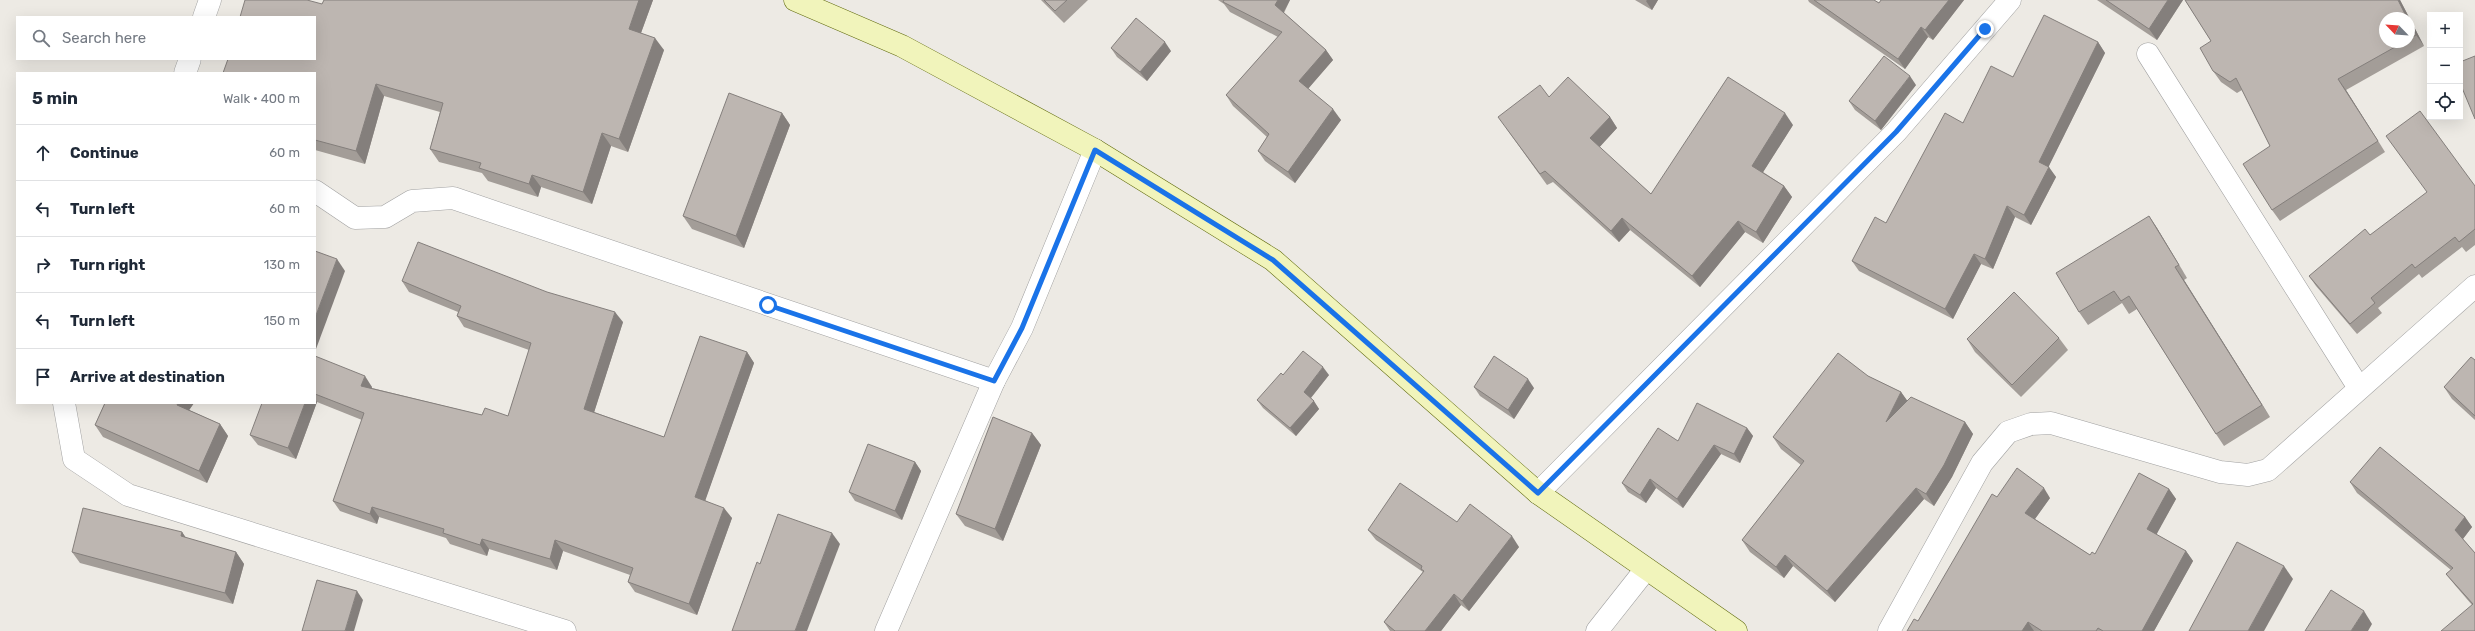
<!DOCTYPE html>
<html lang="en">
<head>
<meta charset="utf-8">
<style>
  :root { --surface:#fff; --page:#f2f2f3; --text:#1f2937; --muted:#747a83; --line:#e0e1e3 }
  body { margin:0; font-family:Rubik,sans-serif; background:var(--page); color:var(--text) }
  .controls { position:absolute; right:12px; top:12px; display:grid; overflow:hidden; border-radius:0px; box-shadow:0 4px 16px #0002 }
  .controls button { width:36px; height:36px; display:grid; place-items:center; padding:0; border:0; border-bottom:1px solid var(--line); background:var(--surface); color:var(--text); font:20px sans-serif }
  .compass { position:absolute; left:2379px; top:12px; width:36px; height:36px; border-radius:50%; background:var(--surface); box-shadow:0 4px 16px #0002; rotate:295deg }
  .stop { position:absolute; width:12px; height:12px; margin:-9px; border:3px solid #1a73e8; border-radius:50%; background:#fff }
  .stop.end { background:#1a73e8; border-color:#fff; box-shadow:0 1px 4px #0008 }
  .list { margin:0; padding:0; list-style:none }
  h2 { display:flex; justify-content:space-between; align-items:center; height:52px; margin:0; padding:0 16px; font-size:17px }
  h2 small { font-size:13px; font-weight:400; color:var(--muted) }
  .list li { display:grid; grid-template-columns:26px 1fr auto; gap:12px; align-items:center; box-sizing:border-box; height:56px; padding:0 16px; border-top:1px solid var(--line) }
  .list b { display:block; font-size:15px; white-space:nowrap }
  .list em { font-size:13px; font-style:normal; color:var(--muted) }
  .icon { flex:none; width:22px; height:22px; fill:none; stroke:currentColor; stroke-width:2; stroke-linecap:round; stroke-linejoin:round }
  .map { position:relative; flex:none; width:2475px; height:631px; overflow:hidden }
  .search { position:absolute; background:var(--surface); box-shadow:0 4px 16px #0002; left:16px; top:16px; width:300px; height:44px; display:flex; align-items:center; gap:10px; box-sizing:border-box; padding:0 14px; border-radius:0px; color:var(--muted); font-size:15px }
  .panel { position:absolute; background:var(--surface); box-shadow:0 4px 16px #0002; left:16px; top:72px; width:300px; height:332px; border-radius:0px }
  .map>svg:first-child { display:block }
</style>
</head>
<body>
<div class="map">
<svg width="2475" height="631" viewBox="0 0 2475 631">
  <rect width="100%" height="100%" fill="#edeae4"/>
  <g fill="none" stroke-linecap="round" stroke-linejoin="round">
    <g stroke="#a1a1a1" stroke-width="23">
      <g id="street">
        <polyline points="204,17 210,0"/>
        <polyline points="2148,54 2359,388"/>
        <polyline points="185,73 190,59"/>
        <polyline points="315,191 355,218 385,217 412,201 453,198 994,381"/>
        <polyline points="64,403 74,459 128,495 565,631"/>
        <polyline points="1538,493 1896,132 2010,0"/>
        <polyline points="886,631 994,381 1022,328 1095,150"/>
        <polyline points="1597,631 1646,569"/>
        <polyline points="1889,631 1982,463 2008,432 2031,424 2051,423 2220,472 2248,475 2268,470 2475,286"/>
      </g>
    </g>
    <g stroke="#606a0e" stroke-width="23">
      <polyline id="secondary" points="795,0 902,46 1095,150 1273,260 1538,493 1736,631"/>
    </g>
    <use href="#street" stroke="#fff" stroke-width="22"/>
    <use href="#secondary" stroke="#f1f4bb" stroke-width="22"/>
  </g>
  <g fill="#a39d98" fill-rule="evenodd">
    <polygon points="324,0 653,0 641,33 664,50 628,152 611,146 592,204 541,187 538,197 488,181 482,173 439,162 430,149 440,112 384,96 365,164 315,150 315,73 322,4"/>
    <polygon points="1041,0 1088,0 1064,23"/>
    <polygon points="1218,0 1290,0 1284,13 1326,50 1333,60 1308,89 1341,120 1295,183 1265,161 1258,151 1267,137 1233,106 1226,95 1278,37 1230,12 1224,4"/>
    <polygon points="1635,0 1658,0 1652,10"/>
    <polygon points="1808,0 1874,0 1879,3 1964,0 1933,40 1928,37 1905,69 1809,2"/>
    <polygon points="2097,0 2183,0 2157,40"/>
    <path d="M 2185,0 L 2400,0 L 2424,46 L 2346,90 L 2385,152 L 2280,221 L 2272,210 L 2270,146 L 2242,90 L 2237,93 L 2221,82 L 2213,71 L 2211,41 ZM 2409,18 L 2409,42 L 2385,42 Z"/>
    <polygon points="2098,42 2105,53 2048,167 2056,177 2031,225 2015,217 1993,269 1981,264 1953,319 1859,271 1852,261 1886,223 1963,123 2013,77"/>
    <polygon points="1111,48 1171,51 1147,81 1117,57"/>
    <polygon points="1916,85 1881,130 1855,110 1849,101"/>
    <polygon points="1549,97 1610,117 1617,128 1599,147 1651,194 1793,125 1763,172 1784,186 1792,197 1763,243 1745,232 1700,287 1630,230 1619,242 1553,182 1547,185 1506,128"/>
    <polygon points="782,113 790,125 744,248 692,229 683,216"/>
    <polygon points="2475,186 2475,245 2466,252 2462,247 2422,278 2419,274 2378,308 2382,313 2357,334 2316,286 2309,276 2370,235"/>
    <polygon points="2149,216 2157,228 2187,278 2184,280 2270,417 2224,446 2216,434 2137,309 2129,314 2122,303 2088,325 2079,312"/>
    <polygon points="402,281 623,322 594,412 664,437 747,352 754,363 705,500 732,518 697,615 635,592 628,582 630,575 563,551 557,570 489,549 487,556 450,544 446,538 379,517 377,524 340,511 333,501 362,420 317,402 296,459 258,445 250,435 315,403 315,356 372,387 372,388 482,415 508,416 529,350 464,327 457,316 458,312 409,292"/>
    <polygon points="2059,338 2068,350 2021,397 1975,352 1967,339"/>
    <polygon points="2475,360 2475,420 2452,399 2444,387"/>
    <polygon points="1283,375 1329,375 1311,398 1319,409 1296,436 1263,408 1257,400"/>
    <polygon points="1868,376 1901,392 1907,401 1965,422 1973,434 1952,477 1934,506 1924,499 1835,602 1793,566 1784,578 1750,552 1742,540 1801,465 1781,449 1773,437"/>
    <polygon points="1474,387 1534,388 1514,419 1480,396"/>
    <polygon points="105,403 194,403 189,410 220,424 228,436 207,483 103,437 95,425"/>
    <polygon points="1747,428 1753,436 1740,463 1721,454 1683,508 1656,488 1646,503 1628,492 1622,483 1678,441"/>
    <polygon points="1032,433 1041,445 1003,541 965,526 956,514"/>
    <polygon points="915,462 921,471 902,520 855,501 849,492"/>
    <polygon points="2350,482 2465,517 2472,527 2463,539 2475,553 2475,631 2472,605 2454,584 2446,574 2451,570 2357,493"/>
    <polygon points="2169,489 2176,499 2156,534 2186,551 2193,561 2154,631 1907,631 1918,621 1997,497 2050,498 2035,519 2090,555 2095,554"/>
    <polygon points="1457,522 1519,547 1469,611 1461,605 1441,631 1390,631 1384,622 1423,572 1376,540 1368,530"/>
    <polygon points="182,532 186,538 236,552 244,564 233,604 80,563 72,552"/>
  </g>
  <g fill="#847f7c">
    <polygon points="639,0 653,0 638,41 629,29"/>
    <polygon points="1278,0 1290,0 1282,15 1275,5"/>
    <polygon points="1647,0 1658,0 1652,10 1646,1"/>
    <polygon points="1949,0 1964,0 1933,40 1925,30"/>
    <polygon points="2168,0 2183,0 2157,40 2149,29"/>
    <polygon points="2398,0 2400,0 2424,46 2416,35 2409,21 2409,18 2407,18"/>
    <polygon points="1921,27 1928,37 1905,69 1898,59"/>
    <polygon points="655,38 664,50 628,152 619,139"/>
    <polygon points="1165,42 1171,51 1147,81 1140,72"/>
    <polygon points="2098,42 2105,53 2046,172 2039,162"/>
    <polygon points="1326,50 1333,60 1306,91 1299,81"/>
    <polygon points="1910,76 1916,85 1881,130 1875,121"/>
    <polygon points="2338,79 2346,90 2385,152 2378,141"/>
    <polygon points="376,84 384,96 365,164 356,151"/>
    <polygon points="1333,109 1341,120 1295,183 1288,172"/>
    <polygon points="782,113 790,125 744,248 736,236"/>
    <polygon points="1785,113 1793,125 1760,177 1752,166"/>
    <polygon points="1610,117 1617,128 1597,150 1590,138"/>
    <polygon points="602,133 611,146 592,204 583,192"/>
    <polygon points="2049,167 2056,177 2031,225 2024,215"/>
    <polygon points="532,175 541,187 538,197 529,184"/>
    <polygon points="1784,186 1792,197 1763,243 1756,232"/>
    <polygon points="2007,206 2015,217 1993,269 1985,259"/>
    <polygon points="2149,216 2157,228 2187,278 2179,265"/>
    <polygon points="1622,218 1630,230 1619,242 1611,231"/>
    <polygon points="1738,221 1745,232 1700,287 1692,276"/>
    <polygon points="1974,254 1981,264 1953,319 1945,309"/>
    <polygon points="337,259 345,271 316,349 315,348 315,318"/>
    <polygon points="2175,267 2184,280 2270,417 2262,405"/>
    <polygon points="615,312 623,322 592,419 584,409"/>
    <polygon points="747,352 754,363 703,507 695,497"/>
    <polygon points="1323,367 1329,375 1309,400 1304,392"/>
    <polygon points="365,376 372,387 368,396 361,386"/>
    <polygon points="1528,379 1534,388 1514,419 1508,410"/>
    <polygon points="1901,392 1909,403 1886,422"/>
    <polygon points="315,399 317,402 296,459 288,448 305,403 315,403"/>
    <polygon points="1314,401 1319,409 1296,436 1290,428"/>
    <polygon points="178,403 194,403 185,416 177,405"/>
    <polygon points="1965,422 1973,434 1952,477 1934,506 1926,494"/>
    <polygon points="220,424 228,436 207,483 199,471"/>
    <polygon points="1747,428 1753,436 1740,463 1734,454"/>
    <polygon points="1032,433 1041,445 1003,541 995,529"/>
    <polygon points="1714,445 1721,454 1683,508 1677,499"/>
    <polygon points="915,462 921,471 902,520 895,511"/>
    <polygon points="1650,479 1656,488 1646,503 1640,495"/>
    <polygon points="1916,488 1924,499 1835,602 1827,591"/>
    <polygon points="2044,488 2050,498 2032,523 2025,513"/>
    <polygon points="2169,489 2176,499 2154,539 2147,529"/>
    <polygon points="372,507 379,517 377,524 370,514"/>
    <polygon points="724,508 732,518 697,615 689,604"/>
    <polygon points="2465,517 2472,527 2462,540 2455,530"/>
    <polygon points="182,532 190,544 181,536"/>
    <polygon points="832,533 840,544 807,631 795,631"/>
    <polygon points="1512,536 1519,547 1469,611 1462,601"/>
    <polygon points="482,539 489,549 487,556 480,545"/>
    <polygon points="555,540 563,551 557,570 550,559"/>
    <polygon points="2186,551 2193,561 2154,631 2142,631"/>
    <polygon points="236,552 244,564 233,604 225,593"/>
    <polygon points="1785,555 1793,566 1784,578 1776,567"/>
    <polygon points="2284,566 2293,579 2264,631 2248,631"/>
    <polygon points="357,591 363,600 354,631 345,631"/>
    <polygon points="1454,594 1461,605 1441,631 1425,631"/>
    <polygon points="2364,611 2372,624 2368,631 2351,631"/>
    <polygon points="2028,622 2034,631 2022,631"/>
  </g>
  <g fill="#bdb6b1" stroke="#847f7c">
    <polygon points="245,0 307,0 322,4 324,0 639,0 629,29 655,38 619,139 602,133 583,192 532,175 529,184 479,168 481,163 430,149 443,103 376,84 356,151 315,140 315,73 223,73 228,59 315,59 315,17 240,17"/>
    <polygon points="1044,0 1067,0 1055,11"/>
    <polygon points="1224,0 1278,0 1275,5 1326,50 1299,81 1333,109 1288,172 1258,151 1269,134 1226,95 1282,32 1223,2"/>
    <polygon points="1814,0 1874,0 1879,3 1881,0 1949,0 1925,30 1921,27 1898,59"/>
    <polygon points="2106,0 2168,0 2149,29"/>
    <polygon points="2185,0 2398,0 2407,18 2385,18 2385,42 2404,42 2338,79 2378,141 2272,210 2243,164 2270,146 2236,78 2230,82 2213,71 2200,48 2211,41"/>
    <polygon points="2044,15 2098,42 2039,162 2049,167 2024,215 2007,206 1985,259 1974,254 1945,309 1852,261 1875,217 1886,223 1945,113 1963,123 1991,66 2013,77"/>
    <polygon points="1136,18 1165,42 1140,72 1111,48"/>
    <polygon points="2409,21 2416,35 2409,39"/>
    <polygon points="1884,56 1910,76 1875,121 1849,101"/>
    <polygon points="2475,56 2475,119 2460,83 2460,62"/>
    <polygon points="1568,77 1610,117 1590,138 1651,194 1728,77 1785,113 1752,166 1784,186 1756,232 1738,221 1692,276 1622,218 1611,231 1545,171 1540,174 1498,117 1540,85 1549,97"/>
    <polygon points="729,93 782,113 736,236 683,216"/>
    <polygon points="2420,111 2475,186 2475,229 2459,242 2455,237 2415,268 2412,264 2371,298 2375,303 2350,324 2309,276 2365,229 2370,235 2427,192 2386,136"/>
    <polygon points="2149,216 2179,265 2175,267 2262,405 2216,434 2129,296 2121,301 2114,291 2079,312 2056,273"/>
    <polygon points="418,242 547,292 615,312 584,409 664,437 700,336 747,352 695,497 724,508 689,604 628,582 633,568 555,540 550,559 482,539 480,545 443,533 444,529 372,507 370,514 333,501 364,413 315,394 315,356 365,376 361,386 482,415 485,408 508,416 531,343 457,316 461,306 402,281"/>
    <polygon points="315,251 337,259 315,318"/>
    <polygon points="2014,292 2059,338 2012,385 1967,339"/>
    <polygon points="1303,351 1323,367 1304,392 1314,401 1290,428 1257,400 1281,373 1283,375"/>
    <polygon points="1838,353 1868,376 1901,392 1886,422 1911,397 1965,422 1944,465 1926,494 1916,488 1827,591 1785,555 1776,567 1742,540 1804,461 1773,437"/>
    <polygon points="1494,356 1528,379 1508,410 1474,387"/>
    <polygon points="2471,357 2475,360 2475,416 2444,387"/>
    <polygon points="105,403 178,403 177,405 220,424 199,471 95,425"/>
    <polygon points="262,403 305,403 288,448 250,435"/>
    <polygon points="1697,403 1747,428 1734,454 1714,445 1677,499 1650,479 1640,495 1622,483 1658,428 1678,441"/>
    <polygon points="993,417 1032,433 995,529 956,514"/>
    <polygon points="868,444 915,462 895,511 849,492"/>
    <polygon points="2380,447 2465,517 2455,530 2475,553 2475,631 2441,631 2473,604 2446,574 2453,568 2350,482"/>
    <polygon points="2017,468 2044,488 2025,513 2090,555 2092,552 2095,554 2139,473 2169,489 2147,529 2186,551 2142,631 2103,631 2098,628 2096,631 2042,631 2028,622 2022,631 1907,631 1914,619 1918,621 1992,494 1997,497"/>
    <polygon points="1400,483 1457,522 1470,504 1512,536 1462,601 1454,594 1425,631 1395,631 1384,622 1424,571 1421,569 1422,566 1368,530"/>
    <polygon points="83,508 182,532 181,536 236,552 225,593 72,552"/>
    <polygon points="778,514 832,533 795,631 732,631 757,562 760,564"/>
    <polygon points="2237,542 2284,566 2248,631 2189,631"/>
    <polygon points="317,580 357,591 345,631 302,631"/>
    <polygon points="2331,590 2364,611 2351,631 2305,631"/>
  </g>
  <g fill="none" stroke-linecap="round" stroke-linejoin="round">
    <polyline stroke="#1a73e8" stroke-width="5" points="768,305 994,381 1022,328 1095,150 1273,260 1538,493 1896,132 1985,29"/>
  </g>
</svg>
<div class="controls">
<button>+</button>
<button>−</button>
<button><svg class="icon" aria-label="locate" viewBox="0 0 24 24"><circle cx="12" cy="12" r="6"/><path d="M12 2v4M12 18v4M2 12h4M18 12h4"/></svg></button>
</div>
<svg class="compass" viewBox="-18 -18 36 36"><path d="M0-13l5 13h-10z" fill="#e53935"/><path d="M0 13l5-13h-10z" fill="#747a83"/></svg>
<div class="stop" style="left:768px;top:305px"></div>
<div class="stop end" style="left:1985px;top:29px"></div>
<div class="search"><svg class="icon" aria-label="search" viewBox="0 0 24 24"><circle cx="10" cy="10" r="6"/><path d="M15 15l6 6"/></svg>Search here</div>
<section class="panel">
<h2>5 min<small>Walk · 400 m</small></h2>
<ul class="list">
<li><svg class="icon" aria-label="ahead" viewBox="0 0 24 24"><path d="M12 20V5M6 11l6-6 6 6"/></svg><div><b>Continue</b></div><em>60 m</em></li>
<li><svg class="icon" aria-label="left" viewBox="0 0 24 24"><path d="M17 20v-9H6M10 6l-5 5 5 5"/></svg><div><b>Turn left</b></div><em>60 m</em></li>
<li><svg class="icon" aria-label="right" viewBox="0 0 24 24"><path d="M7 20v-9h11M14 6l5 5-5 5"/></svg><div><b>Turn right</b></div><em>130 m</em></li>
<li><svg class="icon" aria-label="left" viewBox="0 0 24 24"><path d="M17 20v-9H6M10 6l-5 5 5 5"/></svg><div><b>Turn left</b></div><em>150 m</em></li>
<li><svg class="icon" aria-label="arrive" viewBox="0 0 24 24"><path d="M6 21V4h12l-3 4 3 4H6"/></svg><div><b>Arrive at destination</b></div></li>
</ul>
</section>
</div>
</body>
</html>
